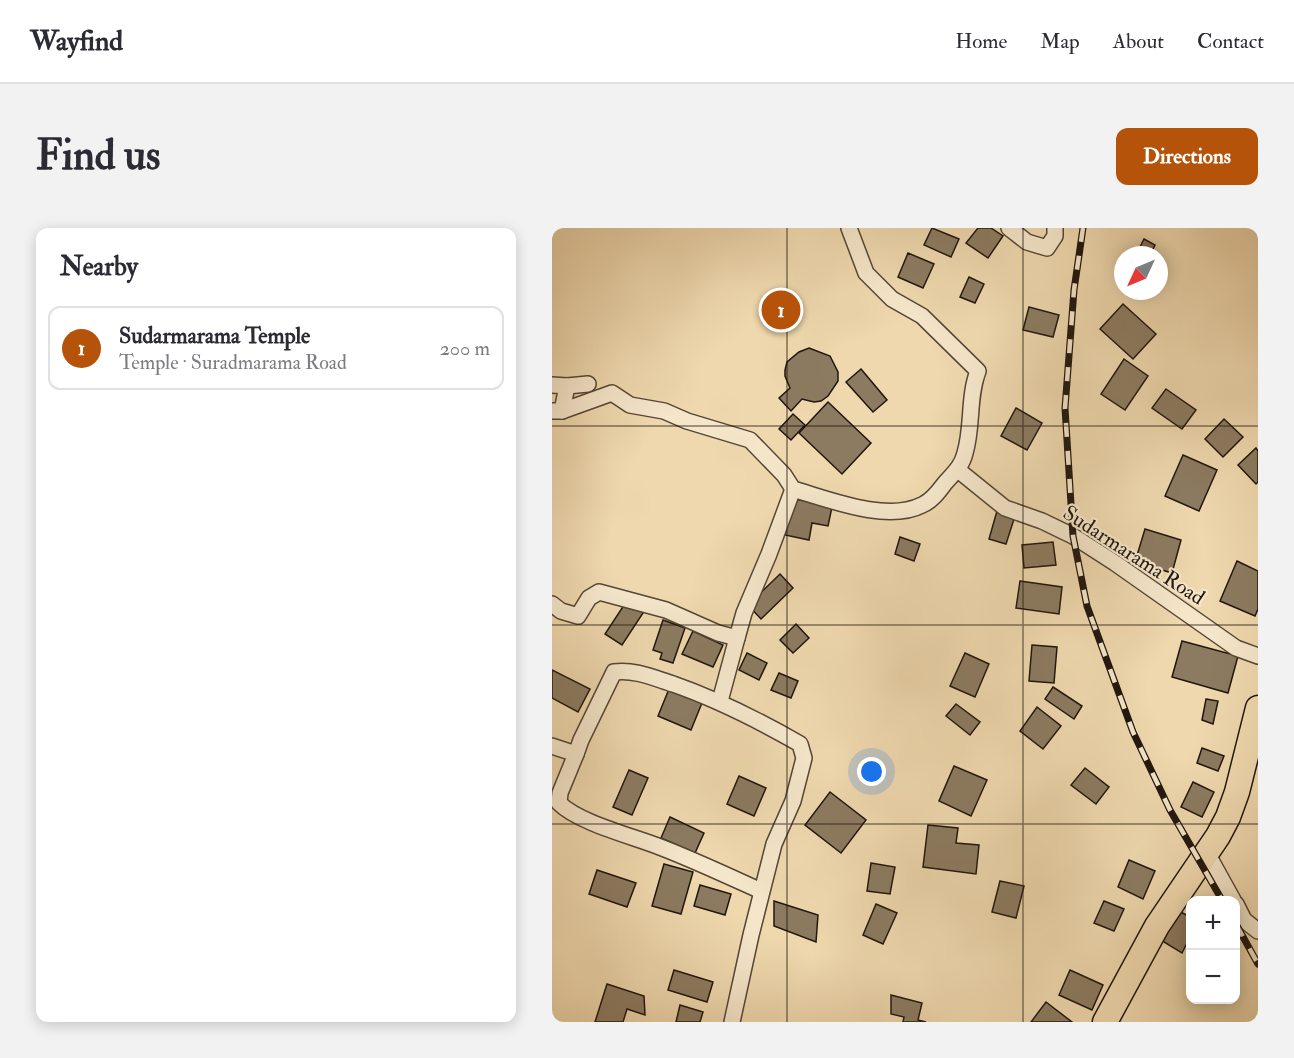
<!DOCTYPE html>
<html lang="en">
<head>
<meta charset="utf-8">
<style>
  :root { --surface:#fff; --page:#f2f2f3; --text:#2b2b33; --muted:#7c7c81; --line:#e1e1e2; --accent:#b45309 }
  body { margin:0; font-family:"IM FELL Double Pica",serif; background:var(--page); color:var(--text) }
  .controls { position:absolute; right:18px; bottom:18px; display:grid; overflow:hidden; border-radius:12px; box-shadow:0 3px 15px #0003 }
  .controls button { width:54px; height:54px; display:grid; place-items:center; padding:0; border:0; border-bottom:2px solid var(--line); background:var(--surface); color:var(--text); font:30px sans-serif }
  .compass { position:absolute; left:562px; top:18px; width:54px; height:54px; border-radius:50%; background:var(--surface); box-shadow:0 3px 15px #0003; rotate:226deg }
  .you { position:absolute; left:320px; top:544px; width:21px; height:21px; margin:-15px; border:4px solid #fff; border-radius:50%; background:#1a73e8; box-shadow:0 0 0 9px #1a73e833 }
  .badge { display:grid; place-items:center; width:39px; height:39px; border-radius:50%; background:var(--accent); color:#fff; font-size:20px; font-weight:700 }
  .pin { position:absolute; translate:-50% -50%; border:3px solid #fff; box-shadow:0 2px 6px #0006 }
  .list { margin:0; padding:0; list-style:none }
  h2 { display:flex; justify-content:space-between; align-items:center; height:78px; margin:0; padding:0 24px; font-size:26px }
  h2 small { font-size:20px; font-weight:400; color:var(--muted) }
  .list li { display:grid; grid-template-columns:39px 1fr auto; gap:18px; align-items:center; box-sizing:border-box; height:84px; margin:0 12px 12px; padding:0 12px; border:2px solid var(--line); border-radius:12px }
  .list b { display:block; font-size:22px; white-space:nowrap }
  .list p { margin:0; font-size:20px; white-space:nowrap; color:var(--muted) }
  .list em { font-size:20px; font-style:normal; color:var(--muted) }
  .map { position:relative; flex:none; width:706px; height:794px; overflow:hidden; border-radius:12px }
  header { display:flex; align-items:center; gap:36px; box-sizing:border-box; height:84px; padding:0 30px; background:var(--surface); border-bottom:2px solid var(--line) }
  header strong { font-size:28px }
  nav { display:flex; gap:33px; margin-inline-start:auto; font-size:21px }
  .intro { display:flex; align-items:center; justify-content:space-between; box-sizing:border-box; height:144px; padding:0 36px }
  h1 { margin:0; font-size:42px }
  .button { padding:15px 27px; border-radius:12px; background:var(--accent); color:#fff; font-size:21px; font-weight:700 }
  main { display:flex; gap:36px; padding:0 36px }
  aside { flex:1; background:var(--surface); border-radius:12px; box-shadow:0 3px 15px #0003 }
  .map>svg:first-child { display:block }
</style>
</head>
<body>
<header>
<strong>Wayfind</strong>
<nav><a>Home</a><a>Map</a><a>About</a><a>Contact</a></nav>
</header>
<div class="intro"><h1>Find us</h1><a class="button">Directions</a></div>
<main>
<aside>
<h2>Nearby<small></small></h2>
<ul class="list">
<li><span class="badge">1</span><div><b>Sudarmarama Temple</b><p>Temple · Suradmarama Road</p></div><em>200 m</em></li>
</ul>
</aside>
<div class="map">
<svg width="706" height="794" viewBox="0 0 706 794">
  <rect width="100%" height="100%" fill="#efd8ae"/>
  <filter id="stains"><feTurbulence type="fractalNoise" baseFrequency=".00333" numOctaves="4"/><feColorMatrix values="0 0 0 0 .2 0 0 0 0 .09 0 0 0 0 .02 0 0 0 .5 -.17"/></filter>
  <radialGradient id="worn" r=".72"><stop offset=".6" stop-color="#630" stop-opacity="0"/><stop offset="1" stop-color="#630" stop-opacity=".3"/></radialGradient>
  <g fill="#8c7b61" stroke="#20160e" stroke-width="1.5">
    <polygon points="380,0 407,11 399,29 372,17"/>
    <polygon points="426,0 439,0 451,8 436,30 414,15"/>
    <polygon points="592,11 603,17 598,27 584,27"/>
    <polygon points="356,25 382,36 371,60 346,49"/>
    <polygon points="417,49 432,56 423,75 408,69"/>
    <polygon points="571,76 604,106 581,131 548,101"/>
    <polygon points="477,79 507,87 501,109 471,102"/>
    <polygon points="257,120 278,128 286,144 286,153 276,168 269,173 262,174 250,171 239,183 227,170 238,160 233,148 233,142 235,134 247,124"/>
    <polygon points="572,131 596,148 573,182 549,166"/>
    <polygon points="309,141 335,172 321,184 294,154"/>
    <polygon points="614,161 644,182 630,201 600,180"/>
    <polygon points="276,174 319,215 290,246 247,205"/>
    <polygon points="464,180 490,195 475,222 449,208"/>
    <polygon points="241,186 253,197 239,212 227,201"/>
    <polygon points="672,191 691,209 671,229 653,211"/>
    <polygon points="704,220 706,223 706,254 704,256 686,237"/>
    <polygon points="631,227 665,242 647,283 613,268"/>
    <polygon points="239,270 280,279 276,298 260,295 257,312 233,307"/>
    <polygon points="445,283 463,288 454,316 437,311"/>
    <polygon points="593,301 629,312 620,345 583,334"/>
    <polygon points="348,309 368,316 362,333 343,326"/>
    <polygon points="501,314 504,337 472,340 470,317"/>
    <polygon points="685,333 706,343 706,381 703,388 668,373"/>
    <polygon points="228,346 241,360 209,391 196,377"/>
    <polygon points="468,353 510,359 507,386 464,380"/>
    <polygon points="76,371 93,382 70,417 53,406"/>
    <polygon points="111,392 133,400 121,435 108,431 110,425 101,422"/>
    <polygon points="244,396 257,410 241,425 228,412"/>
    <polygon points="141,403 171,417 161,439 130,426"/>
    <polygon points="630,413 686,428 676,465 620,449"/>
    <polygon points="480,417 505,419 502,455 477,453"/>
    <polygon points="195,425 215,435 207,452 187,442"/>
    <polygon points="413,425 437,436 423,469 398,458"/>
    <polygon points="0,442 38,461 26,484 0,470"/>
    <polygon points="227,445 246,453 239,470 219,462"/>
    <polygon points="119,456 152,470 139,502 106,488"/>
    <polygon points="501,459 530,478 522,491 493,471"/>
    <polygon points="654,471 666,473 661,496 650,492"/>
    <polygon points="404,476 428,494 418,507 394,488"/>
    <polygon points="485,479 509,498 491,521 468,503"/>
    <polygon points="650,520 672,528 666,543 645,535"/>
    <polygon points="402,538 435,552 419,588 387,573"/>
    <polygon points="533,540 557,559 544,576 519,557"/>
    <polygon points="77,542 96,550 80,587 61,579"/>
    <polygon points="187,548 214,560 202,588 175,576"/>
    <polygon points="641,554 662,564 650,589 629,579"/>
    <polygon points="278,564 314,592 289,625 253,597"/>
    <polygon points="118,589 152,605 143,625 109,610"/>
    <polygon points="376,597 406,600 404,615 427,617 424,646 371,639"/>
    <polygon points="577,632 603,643 591,671 566,659"/>
    <polygon points="319,635 343,639 338,666 315,663"/>
    <polygon points="112,636 141,644 129,686 100,678"/>
    <polygon points="45,642 84,655 75,679 37,666"/>
    <polygon points="448,653 472,658 464,690 440,684"/>
    <polygon points="148,657 179,666 173,687 142,678"/>
    <polygon points="222,673 266,687 264,714 222,698"/>
    <polygon points="552,673 572,681 562,703 542,695"/>
    <polygon points="324,676 345,685 331,716 311,707"/>
    <polygon points="625,682 638,689 638,709 630,725 607,711"/>
    <polygon points="122,742 161,754 155,774 116,762"/>
    <polygon points="518,742 551,757 540,782 507,767"/>
    <polygon points="55,756 92,768 93,787 75,781 71,794 43,794"/>
    <polygon points="339,767 370,775 366,792 374,794 351,794 352,789 339,786"/>
    <polygon points="494,774 520,794 479,794"/>
    <polygon points="128,777 151,784 148,794 124,794"/>
  </g>
  <g fill="none" stroke-linecap="round" stroke-linejoin="round">
    <g stroke="#544636" stroke-width="18">
      <g id="minor">
        <polyline points="457,0 475,14 495,20 503,8 503,0"/>
        <polyline points="0,157 15,158 10,183"/>
        <polyline points="15,158 36,156"/>
        <path d="M 0,183 L 10,183 L 60,165 L 78,177 L 112,183 L 135,193 L 198,212 L 232,247 L 241,261 C 276,271 335,295 370,277 C 380,273 387,263 393,255 C 402,245 410,238 413,225 C 421,198 416,169 426,143 L 370,88 L 340,71 L 314,45 L 297,0"/>
        <polyline points="406,242 453,280 490,293 521,308 563,335 684,420 706,428"/>
        <polyline points="0,376 9,383 26,388 37,370 47,364 114,382 166,405 185,410 192,385 217,326 241,261"/>
        <polyline points="168,473 185,410"/>
        <path d="M 0,518 L 24,526 L 8,565 L 7,575 C 27,595 80,608 108,619 C 142,632 176,648 209,663"/>
        <path d="M 24,526 L 29,512 L 62,444 C 82,441 102,450 121,456 C 167,472 206,492 248,516 L 252,530 L 241,573 L 222,616 L 199,707 L 180,794"/>
        <polyline points="655,625 681,672"/>
        <polyline points="684,676 692,692 706,703"/>
      </g>
    </g>
    <g stroke="#20160e" stroke-width="27">
      <polyline id="primary" points="553,794 605,698 666,608 676,589 685,564 706,480"/>
    </g>
    <use href="#minor" stroke="#f5e6ca" stroke-width="15"/>
    <use href="#primary" stroke="#efd8ae" stroke-width="24"/>
    <g stroke="#20160e" stroke-width="7">
      <g id="rail">
        <polyline points="531,0 522,62 513,180 521,308 535,378 581,504 618,582 670,672"/>
        <polyline points="684,696 706,736"/>
      </g>
    </g>
    <use href="#rail" stroke="#f5e6ca" stroke-width="4.5" stroke-dasharray="14" stroke-linecap="butt"/>
  </g>
  <path fill="none" stroke="#20160e" stroke-width="1.5" stroke-opacity="0.55" d="M 235,0 L 235,794M 471,0 L 471,794M 0,198 L 706,198M 0,397 L 706,397M 0,596 L 706,596"/>
  <g text-anchor="middle" stroke-width="4.5" stroke-linejoin="round" paint-order="stroke">
    <g font-size="21" fill="#20160e" stroke="#f5e6ca">
      <text transform="translate(582 327) rotate(33)" y="7">Sudarmarama Road</text>
    </g>
  </g>
  <rect width="100%" height="100%" filter="url(#stains)"/>
  <rect width="100%" height="100%" fill="url(#worn)"/>
</svg>
<div class="controls">
<button>+</button>
<button>−</button>
</div>
<svg class="compass" viewBox="-18 -18 36 36"><path d="M0-13l5 13h-10z" fill="#e53935"/><path d="M0 13l5-13h-10z" fill="#7c7c81"/></svg>
<div class="you"></div>
<div class="pin badge" style="left:229px;top:82px">1</div>
</div>
</main>
</body>
</html>
